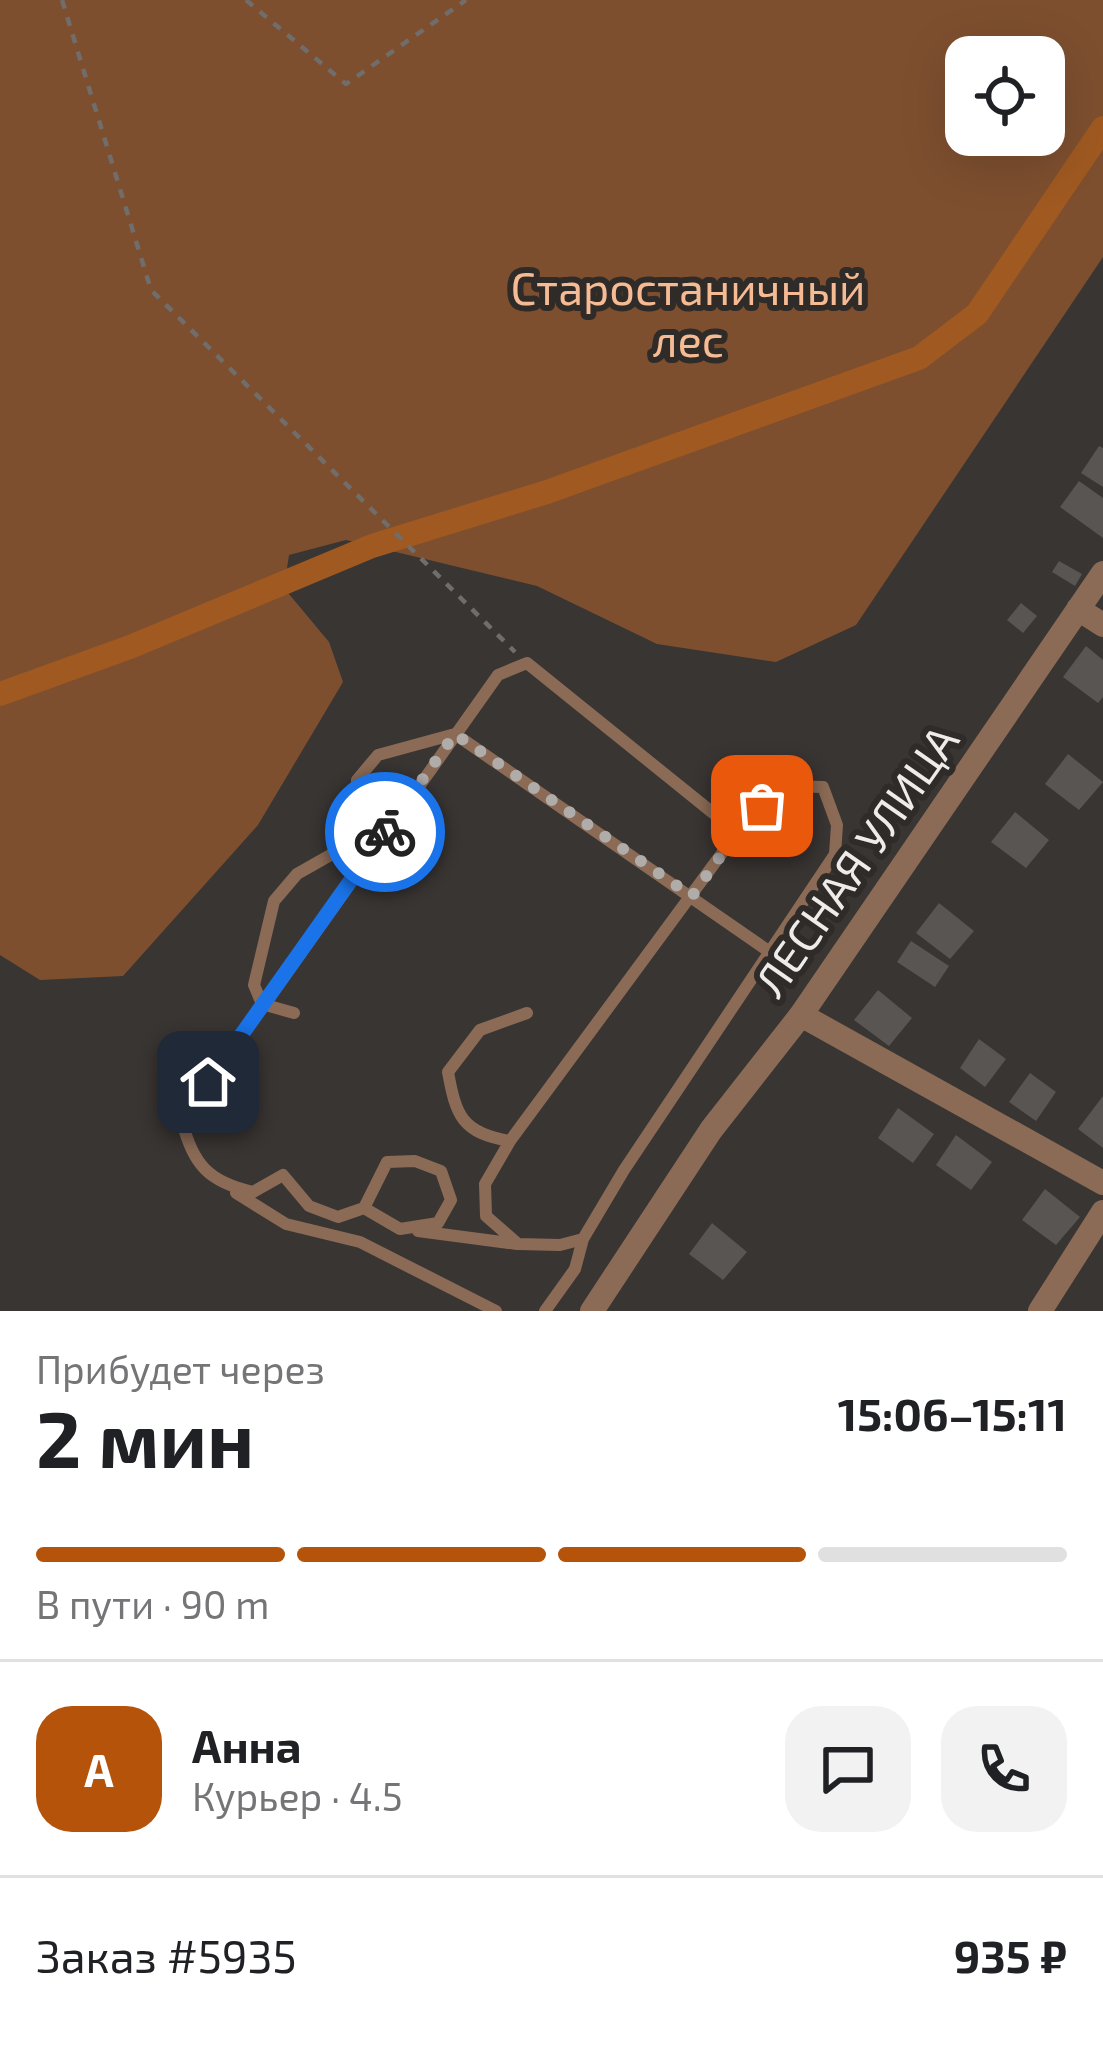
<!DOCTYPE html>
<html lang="ru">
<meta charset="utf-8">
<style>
body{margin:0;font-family:"Exo 2",sans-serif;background:#f2f2f2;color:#202124;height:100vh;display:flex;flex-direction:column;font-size:45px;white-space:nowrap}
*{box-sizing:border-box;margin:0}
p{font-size:39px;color:#757577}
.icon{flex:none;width:66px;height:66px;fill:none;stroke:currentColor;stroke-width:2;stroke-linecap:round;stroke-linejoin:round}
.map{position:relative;height:1311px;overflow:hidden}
.panel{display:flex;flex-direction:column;background:#fff;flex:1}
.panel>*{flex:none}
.controls{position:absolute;left:945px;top:36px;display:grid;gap:24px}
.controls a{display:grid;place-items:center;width:120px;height:120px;border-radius:24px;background:#fff;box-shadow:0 12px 48px #0002;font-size:60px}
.pin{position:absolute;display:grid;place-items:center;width:102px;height:102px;color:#fff;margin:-51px;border-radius:24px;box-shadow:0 6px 18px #0006}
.courier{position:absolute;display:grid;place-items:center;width:120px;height:120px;margin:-60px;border:9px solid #1a73e8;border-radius:50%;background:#fff;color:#222;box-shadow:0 3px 15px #0007}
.summary em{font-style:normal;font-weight:700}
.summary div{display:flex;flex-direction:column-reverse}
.summary{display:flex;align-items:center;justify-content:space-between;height:204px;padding:0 36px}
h1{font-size:78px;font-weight:700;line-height:90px}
.bar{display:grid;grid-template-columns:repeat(4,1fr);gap:18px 12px;align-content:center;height:144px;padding:0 36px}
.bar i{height:15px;border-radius:9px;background:#e0e0e0}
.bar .on{background:#b45309}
.bar p{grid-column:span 4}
.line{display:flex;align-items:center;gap:30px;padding:0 36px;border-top:3px solid #e0e0e0}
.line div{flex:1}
.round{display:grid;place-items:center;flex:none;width:126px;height:126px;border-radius:36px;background:#f2f2f2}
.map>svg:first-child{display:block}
.green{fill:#7d4f2f;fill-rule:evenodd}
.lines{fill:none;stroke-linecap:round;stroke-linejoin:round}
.canal{stroke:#9f5921;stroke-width:24}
.building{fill:#595553}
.path{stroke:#706d6b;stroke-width:4.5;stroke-dasharray:9 9;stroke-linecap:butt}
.service{stroke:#8b6b56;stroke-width:12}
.minor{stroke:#8b6b56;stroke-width:24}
.done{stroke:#afacaa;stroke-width:12;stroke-dasharray:0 21.6}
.route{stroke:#1a73e8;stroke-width:15}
.labels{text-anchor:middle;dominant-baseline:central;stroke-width:12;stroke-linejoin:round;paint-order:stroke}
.park-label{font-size:45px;fill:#f6bb93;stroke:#2f2b29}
.street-label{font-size:45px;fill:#eeecea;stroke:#2f2b29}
</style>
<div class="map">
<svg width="1103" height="1311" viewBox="0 0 1103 1311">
<rect width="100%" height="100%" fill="#393533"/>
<path class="green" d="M0,0H1103V257L856,625L776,662L657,644L537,586L346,540L289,555L284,588L329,642L343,682L258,825L123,976L40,980L0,955ZM966,57H1044V135H966Z"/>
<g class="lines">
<path class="canal" d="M0,694L130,647L372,546L547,492L919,358L977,314L1103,128"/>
</g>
<path class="building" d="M1099,446L1103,448V487L1081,473Z
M1079,481L1103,498V538L1060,507Z
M1059,561L1082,574L1075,586L1052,572Z
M1021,603L1037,616L1023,633L1007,620Z
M1086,646L1103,660V697L1098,703L1063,677Z
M1068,754L1103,782L1079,810L1045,784Z
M1015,812L1049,840L1026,868L991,842Z
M939,903L974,931L950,959L916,933Z
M911,941L949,966L935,987L897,962Z
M878,990L912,1018L889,1046L854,1020Z
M979,1039L1006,1059L985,1087L960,1068Z
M1030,1073L1056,1092L1036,1121L1009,1102Z
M1103,1096V1148L1078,1129Z
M898,1108L934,1134L913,1163L878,1138Z
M956,1135L992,1162L971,1190L936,1165Z
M1045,1189L1080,1217L1056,1245L1022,1220Z
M712,1223L747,1252L723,1280L689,1254Z"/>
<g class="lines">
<path class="path" d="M62,0L151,290L515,652
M246,0L346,84L466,0"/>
<path class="service" d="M782,786L823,787L837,825L835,854L624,1170L583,1239L560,1245L518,1244L486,1216L485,1184L510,1141L742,826Z
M294,1013L262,1004L254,985L274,901L297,874L341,849L354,827L357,780L378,755L455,734L770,952
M510,1141C462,1133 456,1116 448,1072L480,1030L527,1013
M236,1193L286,1224L360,1242L496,1311
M364,1208L400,1229L438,1223L451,1200L441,1171L415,1161L387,1162L364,1208L338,1217L309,1206L283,1175L253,1192C209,1182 193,1165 182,1121L498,675L527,663L713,813L742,826
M418,1231L517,1244
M545,1311L575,1269L583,1239"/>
<path class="minor" d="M1078,609L1103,625
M801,1015L1103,1183
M592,1311L711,1130L801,1015L1103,573
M1040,1311L1103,1212"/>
</g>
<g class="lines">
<path class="done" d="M385,832L455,734L692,896L742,826L762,806"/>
<path class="route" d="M208,1082L385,832"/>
</g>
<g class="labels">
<g class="park-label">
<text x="688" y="287">Старостаничный<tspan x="688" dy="52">лес</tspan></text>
</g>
<g class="street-label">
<text transform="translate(855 860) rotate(-55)">ЛЕСНАЯ УЛИЦА</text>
</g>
</g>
</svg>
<div class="controls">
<a><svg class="icon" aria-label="locate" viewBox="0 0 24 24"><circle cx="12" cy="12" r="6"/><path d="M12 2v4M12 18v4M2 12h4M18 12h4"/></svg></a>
</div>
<div class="pin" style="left:762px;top:806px;background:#ea580c"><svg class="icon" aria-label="bag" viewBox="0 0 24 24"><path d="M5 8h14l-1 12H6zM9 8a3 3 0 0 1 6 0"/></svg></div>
<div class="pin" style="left:208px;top:1082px;background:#1f2937"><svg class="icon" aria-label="home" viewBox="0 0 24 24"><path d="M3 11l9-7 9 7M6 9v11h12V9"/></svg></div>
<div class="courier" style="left:385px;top:832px"><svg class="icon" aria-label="bike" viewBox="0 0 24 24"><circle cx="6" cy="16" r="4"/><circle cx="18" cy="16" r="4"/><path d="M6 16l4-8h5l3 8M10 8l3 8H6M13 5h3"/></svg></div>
</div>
<section class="panel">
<div class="summary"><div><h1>2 мин</h1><p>Прибудет через</p></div><em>15:06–15:11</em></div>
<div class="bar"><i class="on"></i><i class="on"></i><i class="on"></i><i></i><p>В пути · 90 m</p></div>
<div class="line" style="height:216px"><b class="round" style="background:#b45309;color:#fff">А</b><div><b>Анна</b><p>Курьер · 4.5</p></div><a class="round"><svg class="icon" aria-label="chat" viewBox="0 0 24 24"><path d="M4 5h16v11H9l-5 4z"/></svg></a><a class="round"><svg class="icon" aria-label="phone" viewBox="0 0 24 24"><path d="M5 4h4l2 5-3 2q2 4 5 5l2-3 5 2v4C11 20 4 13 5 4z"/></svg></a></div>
<div class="line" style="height:156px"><div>Заказ #5935</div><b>935 ₽</b></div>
</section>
